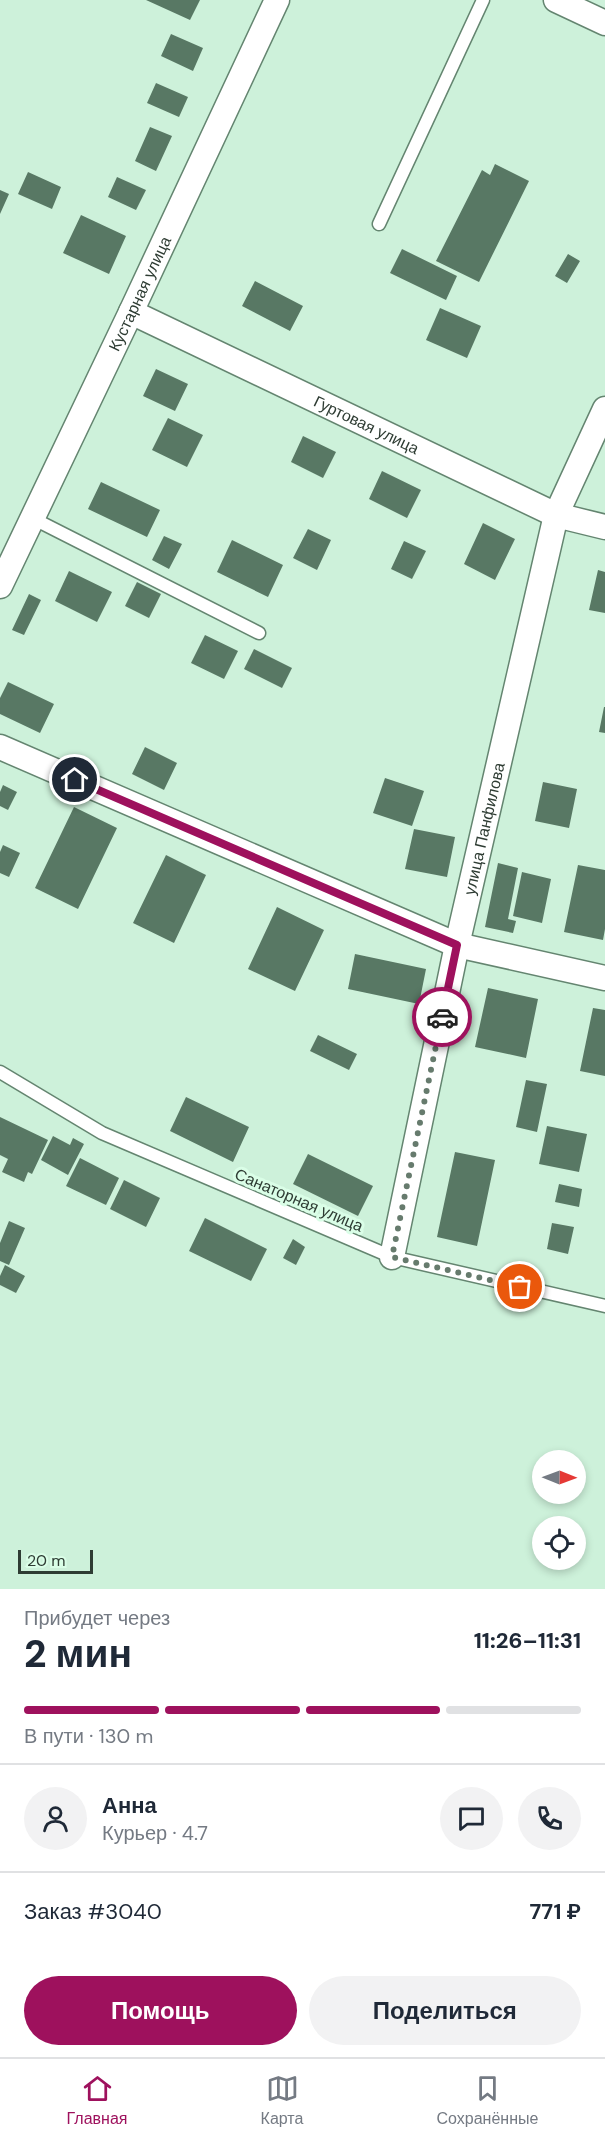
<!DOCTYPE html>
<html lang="ru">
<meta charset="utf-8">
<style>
body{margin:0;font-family:"DM Sans",sans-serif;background:#f2f2f3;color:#1f2937;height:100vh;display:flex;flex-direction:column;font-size:22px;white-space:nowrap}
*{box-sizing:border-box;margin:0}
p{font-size:20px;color:#747a83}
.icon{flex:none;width:33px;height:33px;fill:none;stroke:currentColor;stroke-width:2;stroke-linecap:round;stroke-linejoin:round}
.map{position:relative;height:1589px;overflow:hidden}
.panel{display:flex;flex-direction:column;background:#fff;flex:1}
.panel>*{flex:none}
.needle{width:39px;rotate:91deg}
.tools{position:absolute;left:532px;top:1450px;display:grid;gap:12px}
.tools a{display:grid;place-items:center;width:54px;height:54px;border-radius:50%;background:#fff;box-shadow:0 3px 9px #0003;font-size:30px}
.scale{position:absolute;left:18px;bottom:15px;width:75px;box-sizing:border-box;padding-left:6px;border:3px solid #2e3c33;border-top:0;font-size:16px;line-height:21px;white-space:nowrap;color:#2e3c33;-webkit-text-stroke:4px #dafee7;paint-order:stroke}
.pin{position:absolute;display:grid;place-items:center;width:51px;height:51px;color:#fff;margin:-26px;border:3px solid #fff;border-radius:50%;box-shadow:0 2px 6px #0007}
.courier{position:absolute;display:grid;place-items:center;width:60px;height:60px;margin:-30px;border:4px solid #9e115d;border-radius:50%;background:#fff;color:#222;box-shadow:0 2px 8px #0007}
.summary em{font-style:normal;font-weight:800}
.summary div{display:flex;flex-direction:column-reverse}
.summary{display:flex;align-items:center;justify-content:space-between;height:102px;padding:0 24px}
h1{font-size:39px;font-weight:800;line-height:45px}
.bar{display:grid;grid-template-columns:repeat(4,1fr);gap:9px 6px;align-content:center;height:72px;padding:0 24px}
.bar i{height:8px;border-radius:4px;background:#e0e1e3}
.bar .selected{background:#9e115d}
.bar p{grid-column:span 4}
.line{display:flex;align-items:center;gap:15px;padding:0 24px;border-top:2px solid #e0e1e3}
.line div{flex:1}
.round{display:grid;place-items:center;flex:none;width:63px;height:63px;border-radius:32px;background:#f2f2f3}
.primary-button{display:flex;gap:12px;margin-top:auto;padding:12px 24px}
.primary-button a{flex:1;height:69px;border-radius:36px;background:#9e115d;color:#fff;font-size:24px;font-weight:800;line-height:69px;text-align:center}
.primary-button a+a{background:#f2f2f3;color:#1f2937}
.tab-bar{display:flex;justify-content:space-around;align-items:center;height:84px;border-top:2px solid #e0e1e3;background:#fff;font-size:16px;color:#747a83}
.tab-bar a{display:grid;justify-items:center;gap:3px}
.tab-bar .selected{color:#9e115d}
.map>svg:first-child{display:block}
.building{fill:#587864}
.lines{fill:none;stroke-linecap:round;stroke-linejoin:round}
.service-casing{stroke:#648570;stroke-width:15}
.minor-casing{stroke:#648570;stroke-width:27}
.service{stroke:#fff;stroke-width:12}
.minor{stroke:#fff;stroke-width:24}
.done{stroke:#667b6d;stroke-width:6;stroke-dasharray:0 10.8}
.route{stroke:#9e115d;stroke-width:8}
.labels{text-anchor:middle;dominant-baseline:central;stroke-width:6;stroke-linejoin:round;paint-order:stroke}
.street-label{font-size:16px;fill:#2e3c33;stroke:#dafee7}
</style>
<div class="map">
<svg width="605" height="1589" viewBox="0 0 605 1589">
<rect width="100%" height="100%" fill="#cdf1da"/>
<path class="building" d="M146,0H200L190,20Z
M171,34L203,48L193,71L161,56Z
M156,83L188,97L179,117L147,103Z
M150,127L172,136L156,171L135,161Z
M495,164L529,181L479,282L436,261L482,170L490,175Z
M28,172L61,187L52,209L18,194Z
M117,177L146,190L136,210L108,197Z
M0,190L9,194L0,214Z
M81,215L126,236L109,274L63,253Z
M402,249L457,276L446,300L390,273Z
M568,254L580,261L567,283L555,276Z
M255,281L303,306L290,331L242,306Z
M440,308L481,326L467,358L426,340Z
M156,369L188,384L175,411L143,396Z
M168,418L203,435L187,467L152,450Z
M303,436L336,452L323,478L291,462Z
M382,471L421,490L407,518L369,499Z
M101,482L160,510L147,537L88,509Z
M483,523L515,539L495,580L464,564Z
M308,529L331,540L317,570L293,558Z
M164,536L182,544L169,569L152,560Z
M232,540L283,565L268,597L217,572Z
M404,541L426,551L412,579L391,569Z
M598,570L605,572V613L589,610Z
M69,571L112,592L97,622L55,601Z
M137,582L161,594L149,618L125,606Z
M29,594L41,600L24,635L12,630Z
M205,635L238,651L224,679L191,663Z
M254,649L292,668L282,688L244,669Z
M8,682L54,704L40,733L0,714V698Z
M604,707H605V733L599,732Z
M145,747L177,763L164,790L132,774Z
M385,778L424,791L412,826L373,813Z
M543,782L577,789L569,828L535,821Z
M3,785L17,792L8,810L0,806V792Z
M74,807L117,828L78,909L35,888Z
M414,829L455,837L447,877L405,869Z
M3,845L20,853L9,877L0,873V852Z
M166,855L206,875L174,943L133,923Z
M498,863L518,868L508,919L516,921L513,933L485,927Z
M578,865L605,870V929L603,940L564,932Z
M522,872L551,879L542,923L513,916Z
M277,907L324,930L295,991L248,969Z
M355,954L426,969L419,1004L348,989Z
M488,988L538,999L526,1058L475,1047Z
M593,1008L605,1010V1076L580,1071Z
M318,1035L357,1054L349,1070L310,1051Z
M526,1080L547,1084L537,1132L516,1127Z
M186,1097L249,1127L233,1162L170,1131Z
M0,1117L48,1140L32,1174L28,1172L24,1182L2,1172L8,1159L0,1155Z
M547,1126L587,1134L579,1172L539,1164Z
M53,1136L70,1145L73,1138L84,1144L68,1175L41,1160Z
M455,1152L495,1160L477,1246L437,1237Z
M308,1154L373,1186L358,1216L293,1184Z
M80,1158L119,1178L106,1205L66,1186Z
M124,1180L160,1198L146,1227L110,1209Z
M559,1184L582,1189L579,1207L555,1202Z
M205,1218L267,1249L251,1281L189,1251Z
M9,1221L25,1228L9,1265L0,1261V1243Z
M552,1223L574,1227L568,1254L547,1249Z
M293,1239L305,1247L296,1265L283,1258Z
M5,1265L25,1276L16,1293L0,1285V1276Z"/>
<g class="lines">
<defs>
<path id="service" d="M379,224L483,0
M32,518L259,633
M0,1072L102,1133L392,1257L605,1306"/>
<g id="minor">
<path d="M556,0L605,23"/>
<path id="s1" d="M131,312L556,515L605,527"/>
<path id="s2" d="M0,586L131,312L277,0"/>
<path d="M0,747L457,945L605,978"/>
<path id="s3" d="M392,1257L457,945L556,515L605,409"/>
</g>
</defs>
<use href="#service" class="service-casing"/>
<use href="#minor" class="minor-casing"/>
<use href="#service" class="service"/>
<use href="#minor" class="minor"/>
</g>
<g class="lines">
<path class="done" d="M442,1017L392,1257L520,1287"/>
<path class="route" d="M75,780L457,945L442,1017"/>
</g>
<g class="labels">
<g class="street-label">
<text stroke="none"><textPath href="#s2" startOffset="324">Кустарная улица</textPath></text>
<text stroke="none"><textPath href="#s1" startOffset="261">Гуртовая улица</textPath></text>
<text stroke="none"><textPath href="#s3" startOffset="438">улица Панфилова</textPath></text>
<text transform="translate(299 1200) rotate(23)">Санаторная улица</text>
</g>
</g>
</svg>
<div class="tools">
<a><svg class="needle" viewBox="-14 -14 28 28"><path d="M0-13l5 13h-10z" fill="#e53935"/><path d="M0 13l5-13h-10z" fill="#747a83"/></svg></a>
<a><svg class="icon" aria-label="locate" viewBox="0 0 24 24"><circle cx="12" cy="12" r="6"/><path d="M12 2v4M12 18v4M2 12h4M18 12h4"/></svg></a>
</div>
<div class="scale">20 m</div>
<div class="pin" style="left:520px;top:1287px;background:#ea580c"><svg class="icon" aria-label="bag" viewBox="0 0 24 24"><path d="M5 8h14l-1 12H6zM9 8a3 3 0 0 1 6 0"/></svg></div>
<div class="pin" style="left:75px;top:780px;background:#1f2937"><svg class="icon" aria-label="home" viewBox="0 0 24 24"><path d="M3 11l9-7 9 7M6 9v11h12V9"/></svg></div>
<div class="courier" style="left:442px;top:1017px"><svg class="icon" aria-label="car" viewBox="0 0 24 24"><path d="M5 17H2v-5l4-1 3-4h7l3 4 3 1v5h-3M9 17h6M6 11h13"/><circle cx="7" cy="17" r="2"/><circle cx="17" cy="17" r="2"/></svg></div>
</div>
<section class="panel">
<div class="summary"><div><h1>2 мин</h1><p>Прибудет через</p></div><em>11:26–11:31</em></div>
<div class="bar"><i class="selected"></i><i class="selected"></i><i class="selected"></i><i></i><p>В пути · 130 m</p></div>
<div class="line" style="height:108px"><a class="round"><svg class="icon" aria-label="person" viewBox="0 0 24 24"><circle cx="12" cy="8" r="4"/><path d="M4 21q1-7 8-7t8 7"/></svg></a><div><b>Анна</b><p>Курьер · 4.7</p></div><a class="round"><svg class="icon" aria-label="chat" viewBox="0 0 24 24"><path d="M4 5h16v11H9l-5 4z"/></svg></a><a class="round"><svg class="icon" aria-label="phone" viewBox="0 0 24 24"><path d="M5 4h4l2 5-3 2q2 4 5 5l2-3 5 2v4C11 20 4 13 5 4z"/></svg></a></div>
<div class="line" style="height:78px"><div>Заказ #3040</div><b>771 ₽</b></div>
<div class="primary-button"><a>Помощь</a><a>Поделиться</a></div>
</section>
<nav class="tab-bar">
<a class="selected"><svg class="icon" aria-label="home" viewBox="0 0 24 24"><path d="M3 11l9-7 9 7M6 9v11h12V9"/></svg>Главная</a>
<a><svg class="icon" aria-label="map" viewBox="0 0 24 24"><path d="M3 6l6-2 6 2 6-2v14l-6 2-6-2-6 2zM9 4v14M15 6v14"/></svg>Карта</a>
<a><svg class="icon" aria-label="saved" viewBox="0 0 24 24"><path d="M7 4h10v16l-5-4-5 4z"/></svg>Сохранённые</a>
</nav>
